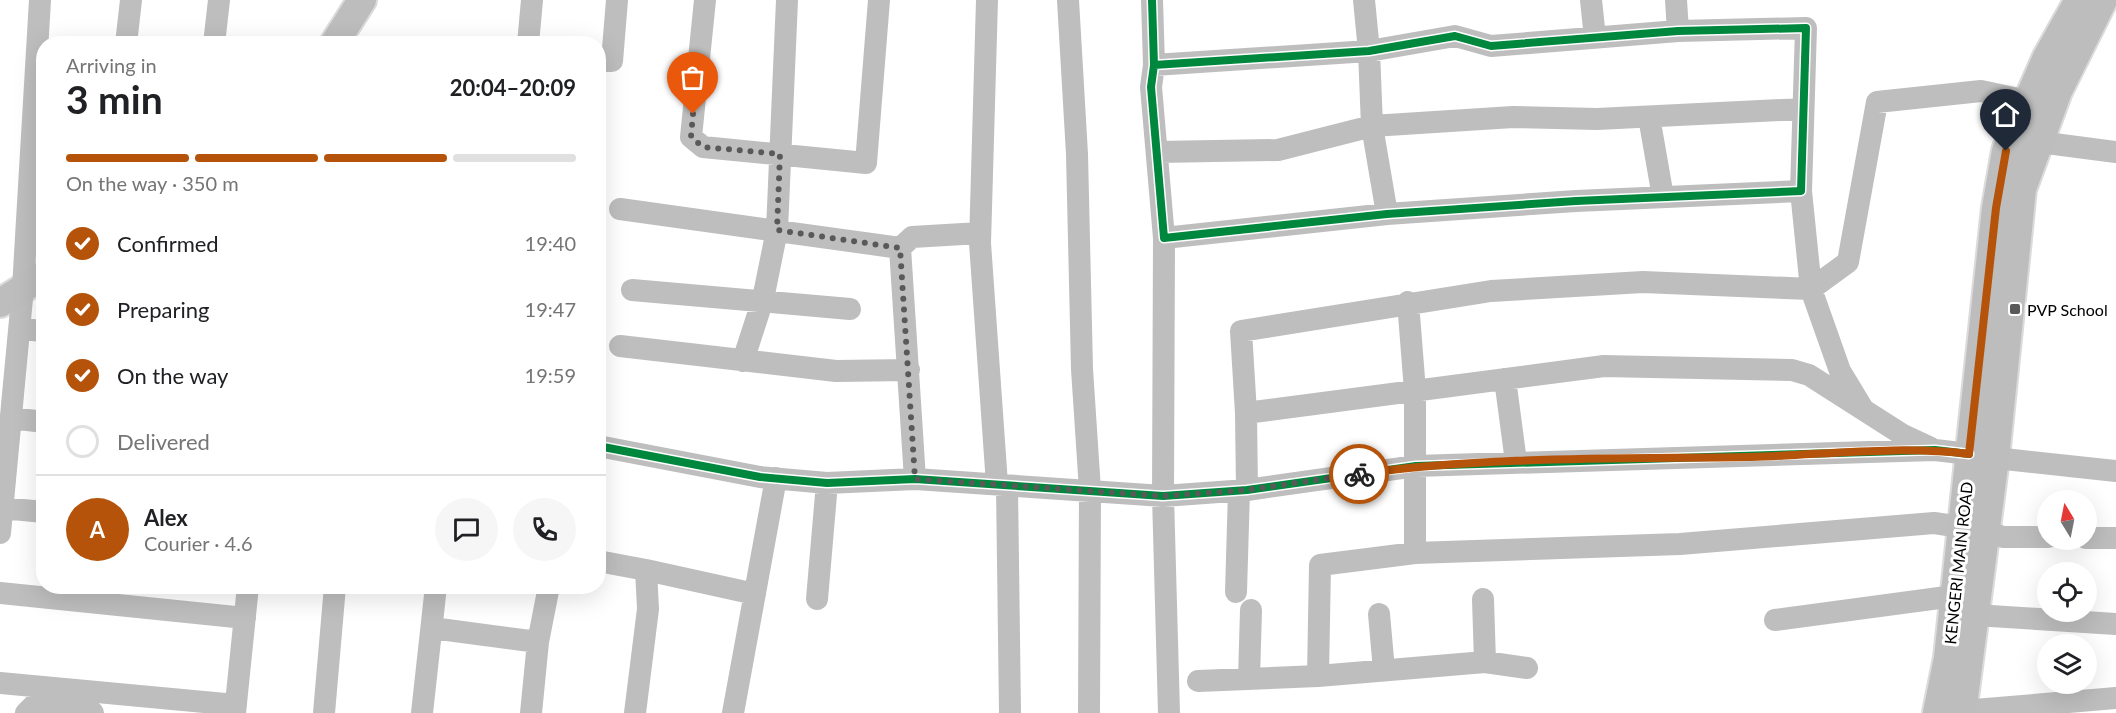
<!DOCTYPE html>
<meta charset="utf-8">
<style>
body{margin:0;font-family:Lato,sans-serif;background:#f6f6f6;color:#202124;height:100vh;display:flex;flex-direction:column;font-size:22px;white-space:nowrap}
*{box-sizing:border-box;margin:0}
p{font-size:20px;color:#757577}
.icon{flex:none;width:33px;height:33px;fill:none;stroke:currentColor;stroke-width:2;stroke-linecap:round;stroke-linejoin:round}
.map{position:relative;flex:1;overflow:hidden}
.drawer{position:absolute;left:36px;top:36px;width:570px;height:558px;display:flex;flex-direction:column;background:#fff;border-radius:24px;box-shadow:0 6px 24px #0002}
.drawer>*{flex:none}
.needle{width:39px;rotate:350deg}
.tools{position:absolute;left:2037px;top:490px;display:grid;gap:12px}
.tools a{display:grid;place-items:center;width:60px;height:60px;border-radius:50%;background:#fff;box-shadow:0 6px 24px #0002;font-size:30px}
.pin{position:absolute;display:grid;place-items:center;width:51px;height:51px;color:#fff;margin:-62px -26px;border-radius:50% 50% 50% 0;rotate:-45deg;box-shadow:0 0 6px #0007}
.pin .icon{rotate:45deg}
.courier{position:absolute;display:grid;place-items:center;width:60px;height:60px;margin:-30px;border:4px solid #b45309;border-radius:50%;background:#fff;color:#222;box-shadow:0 2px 8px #0007}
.headline em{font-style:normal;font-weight:700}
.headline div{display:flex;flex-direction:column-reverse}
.headline{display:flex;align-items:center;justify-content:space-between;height:102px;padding:0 30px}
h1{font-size:39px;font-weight:700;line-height:45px}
.bar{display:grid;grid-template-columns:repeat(4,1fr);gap:9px 6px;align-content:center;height:72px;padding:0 30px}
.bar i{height:8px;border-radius:4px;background:#e0e0e0}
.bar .current{background:#b45309}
.bar p{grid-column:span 4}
.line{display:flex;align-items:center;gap:15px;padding:0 30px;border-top:2px solid #e0e0e0}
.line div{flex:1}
.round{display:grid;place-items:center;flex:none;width:63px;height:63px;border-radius:32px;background:#f6f6f6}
ol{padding:0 30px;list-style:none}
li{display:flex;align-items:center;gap:18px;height:66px}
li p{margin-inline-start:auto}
li .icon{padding:6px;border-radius:50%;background:#b45309;color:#fff;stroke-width:4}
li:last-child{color:#757577}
li i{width:33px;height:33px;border:3px solid #e0e0e0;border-radius:50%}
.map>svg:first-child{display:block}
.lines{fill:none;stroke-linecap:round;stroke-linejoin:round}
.major-casing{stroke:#dbdbdb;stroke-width:32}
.minor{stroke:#bebebe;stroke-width:22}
.major{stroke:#bdbdbd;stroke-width:28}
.cycleway-casing{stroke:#fff;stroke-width:11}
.cycleway{stroke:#00873e;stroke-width:8}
.done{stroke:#595959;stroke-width:6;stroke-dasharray:0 10.8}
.route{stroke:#b45309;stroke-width:8}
.poi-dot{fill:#595959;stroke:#fff;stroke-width:2}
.labels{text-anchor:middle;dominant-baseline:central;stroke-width:6;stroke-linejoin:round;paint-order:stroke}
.poi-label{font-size:16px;fill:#000;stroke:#fff;text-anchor:start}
.street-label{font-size:16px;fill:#000;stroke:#fff}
</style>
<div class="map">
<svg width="2116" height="713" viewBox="0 0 2116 713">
<rect width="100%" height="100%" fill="#fff"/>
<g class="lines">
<defs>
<path id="major" d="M334,44L362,0
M0,303L44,275
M1937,713L1948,658L1996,208L2006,151L2047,57L2079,0
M1962,713L1995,458L2022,189L2058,91L2103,0"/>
</defs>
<use href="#major" class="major-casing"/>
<path class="minor" d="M705,0L691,137L703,147L866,163L879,0
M987,0L980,243L997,484L1007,487L1010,713
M1068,0L1077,154L1082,369L1090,490L1089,713
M1152,0L1154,65L1151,87L1164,238L1387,214L1576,201L1801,191L1806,28L1678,31L1491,46L1455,36L1369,51L1154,65
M1364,0L1369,51L1372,126L1387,214
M1591,0L1595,38
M1676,0L1678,31
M126,44L131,0
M214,44L219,0
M528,44L532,0
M598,61H612L617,0
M1649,117L1663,197
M2039,142L2116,152
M1157,152L1278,150L1372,126L1513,117L1597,119L1802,109
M1801,191L1811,289
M620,209L900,248L915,479
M1164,238L1163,496L1169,713
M900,248L912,237L980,233
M1811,289L1848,262L1877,102L1981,91L2028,101
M632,290L850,309
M1408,302L1415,391V553
M20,329L44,331
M620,346L836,371L909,370
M743,361L763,299L777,230L787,0
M1505,379L1516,462
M1246,413L1604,366L1792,370L1809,375L1903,435L1931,448
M11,418L44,422
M598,446L760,477L827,483L915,479L1163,496L1247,490L1416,466L1935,450L1969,454
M1995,458L2116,471
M1247,490L1246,413L1241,331L1491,291L1643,282L1811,289L1840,371L1863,409
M2,508L44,512
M1984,530L2003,537H2048
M0,533L23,288L40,0
M2086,538H2116
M598,561L646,570L648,609L635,713
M646,570L755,594
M1236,592L1239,491
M0,593L245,618
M817,599L827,483
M1483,599L1485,662
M1379,614L1384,670
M1975,615L2116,624
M1775,620L1954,596
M432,628L538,642
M1318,676L1320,565L1415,553L1680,544L1934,523L1961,527
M1249,679L1251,610
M1198,681L1318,676L1485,662L1527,668
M0,683L236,705
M1962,711L2116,698
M26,713L34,705L93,713
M235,713L248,586
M324,713L335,586
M422,713L436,586
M531,713L538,642L549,586
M733,713L776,478"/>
<use href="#major" class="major"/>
<defs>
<path id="cycleway" d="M1152,0L1154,65L1151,87L1164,238L1387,214L1576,201L1801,191L1806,28L1678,31L1491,46L1455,36L1369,51L1154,65
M598,446L760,477L827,483L915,479L1163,496L1247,490L1416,466L1935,450L1969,454"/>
</defs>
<use href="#cycleway" class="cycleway-casing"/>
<use href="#cycleway" class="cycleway"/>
</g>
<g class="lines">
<path class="done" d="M693,114L691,137L703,147L780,154L777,230L900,248L915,479L1163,496L1246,490L1359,474"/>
<path class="route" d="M1359,474C1488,456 1620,459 1751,457C1823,455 1898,445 1969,454L1996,208L2006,151"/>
</g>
<rect class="poi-dot" x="2009" y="303" width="12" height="12" rx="3"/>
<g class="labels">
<g class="poi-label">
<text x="2027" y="309">PVP School</text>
</g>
<g class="street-label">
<text transform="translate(1958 563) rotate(-84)">KENGERI MAIN ROAD</text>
</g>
</g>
</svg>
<div class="tools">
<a><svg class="needle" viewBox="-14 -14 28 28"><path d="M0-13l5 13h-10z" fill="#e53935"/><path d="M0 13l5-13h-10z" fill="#757577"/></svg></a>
<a><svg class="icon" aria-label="locate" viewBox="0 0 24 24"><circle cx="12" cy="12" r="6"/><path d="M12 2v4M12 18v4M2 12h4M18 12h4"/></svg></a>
<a><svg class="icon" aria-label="layers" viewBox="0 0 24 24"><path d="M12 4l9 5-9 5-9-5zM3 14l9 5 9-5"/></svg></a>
</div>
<div class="pin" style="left:693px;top:114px;background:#ea580c"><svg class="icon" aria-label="bag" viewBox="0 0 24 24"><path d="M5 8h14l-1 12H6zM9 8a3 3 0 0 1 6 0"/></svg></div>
<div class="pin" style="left:2006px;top:151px;background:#1f2937"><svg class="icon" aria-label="home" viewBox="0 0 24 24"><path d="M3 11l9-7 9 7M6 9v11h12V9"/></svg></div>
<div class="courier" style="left:1359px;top:474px"><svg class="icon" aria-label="bike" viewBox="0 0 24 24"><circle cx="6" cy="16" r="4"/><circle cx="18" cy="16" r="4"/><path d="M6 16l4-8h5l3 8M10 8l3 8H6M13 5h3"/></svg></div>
<section class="drawer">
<div class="headline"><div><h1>3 min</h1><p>Arriving in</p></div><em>20:04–20:09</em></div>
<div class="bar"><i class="current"></i><i class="current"></i><i class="current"></i><i></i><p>On the way · 350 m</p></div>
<ol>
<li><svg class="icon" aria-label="check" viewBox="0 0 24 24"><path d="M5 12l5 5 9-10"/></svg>Confirmed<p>19:40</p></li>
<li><svg class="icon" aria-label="check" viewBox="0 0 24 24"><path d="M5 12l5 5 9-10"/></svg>Preparing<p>19:47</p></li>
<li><svg class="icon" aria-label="check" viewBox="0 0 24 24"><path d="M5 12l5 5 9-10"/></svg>On the way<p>19:59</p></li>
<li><i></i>Delivered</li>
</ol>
<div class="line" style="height:108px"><b class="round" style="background:#b45309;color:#fff">A</b><div><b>Alex</b><p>Courier · 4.6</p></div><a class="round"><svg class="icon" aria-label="chat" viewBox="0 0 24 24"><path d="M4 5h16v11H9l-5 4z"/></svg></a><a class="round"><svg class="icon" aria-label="phone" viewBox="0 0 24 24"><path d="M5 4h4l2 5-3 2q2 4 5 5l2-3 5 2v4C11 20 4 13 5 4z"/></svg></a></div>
</section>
</div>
